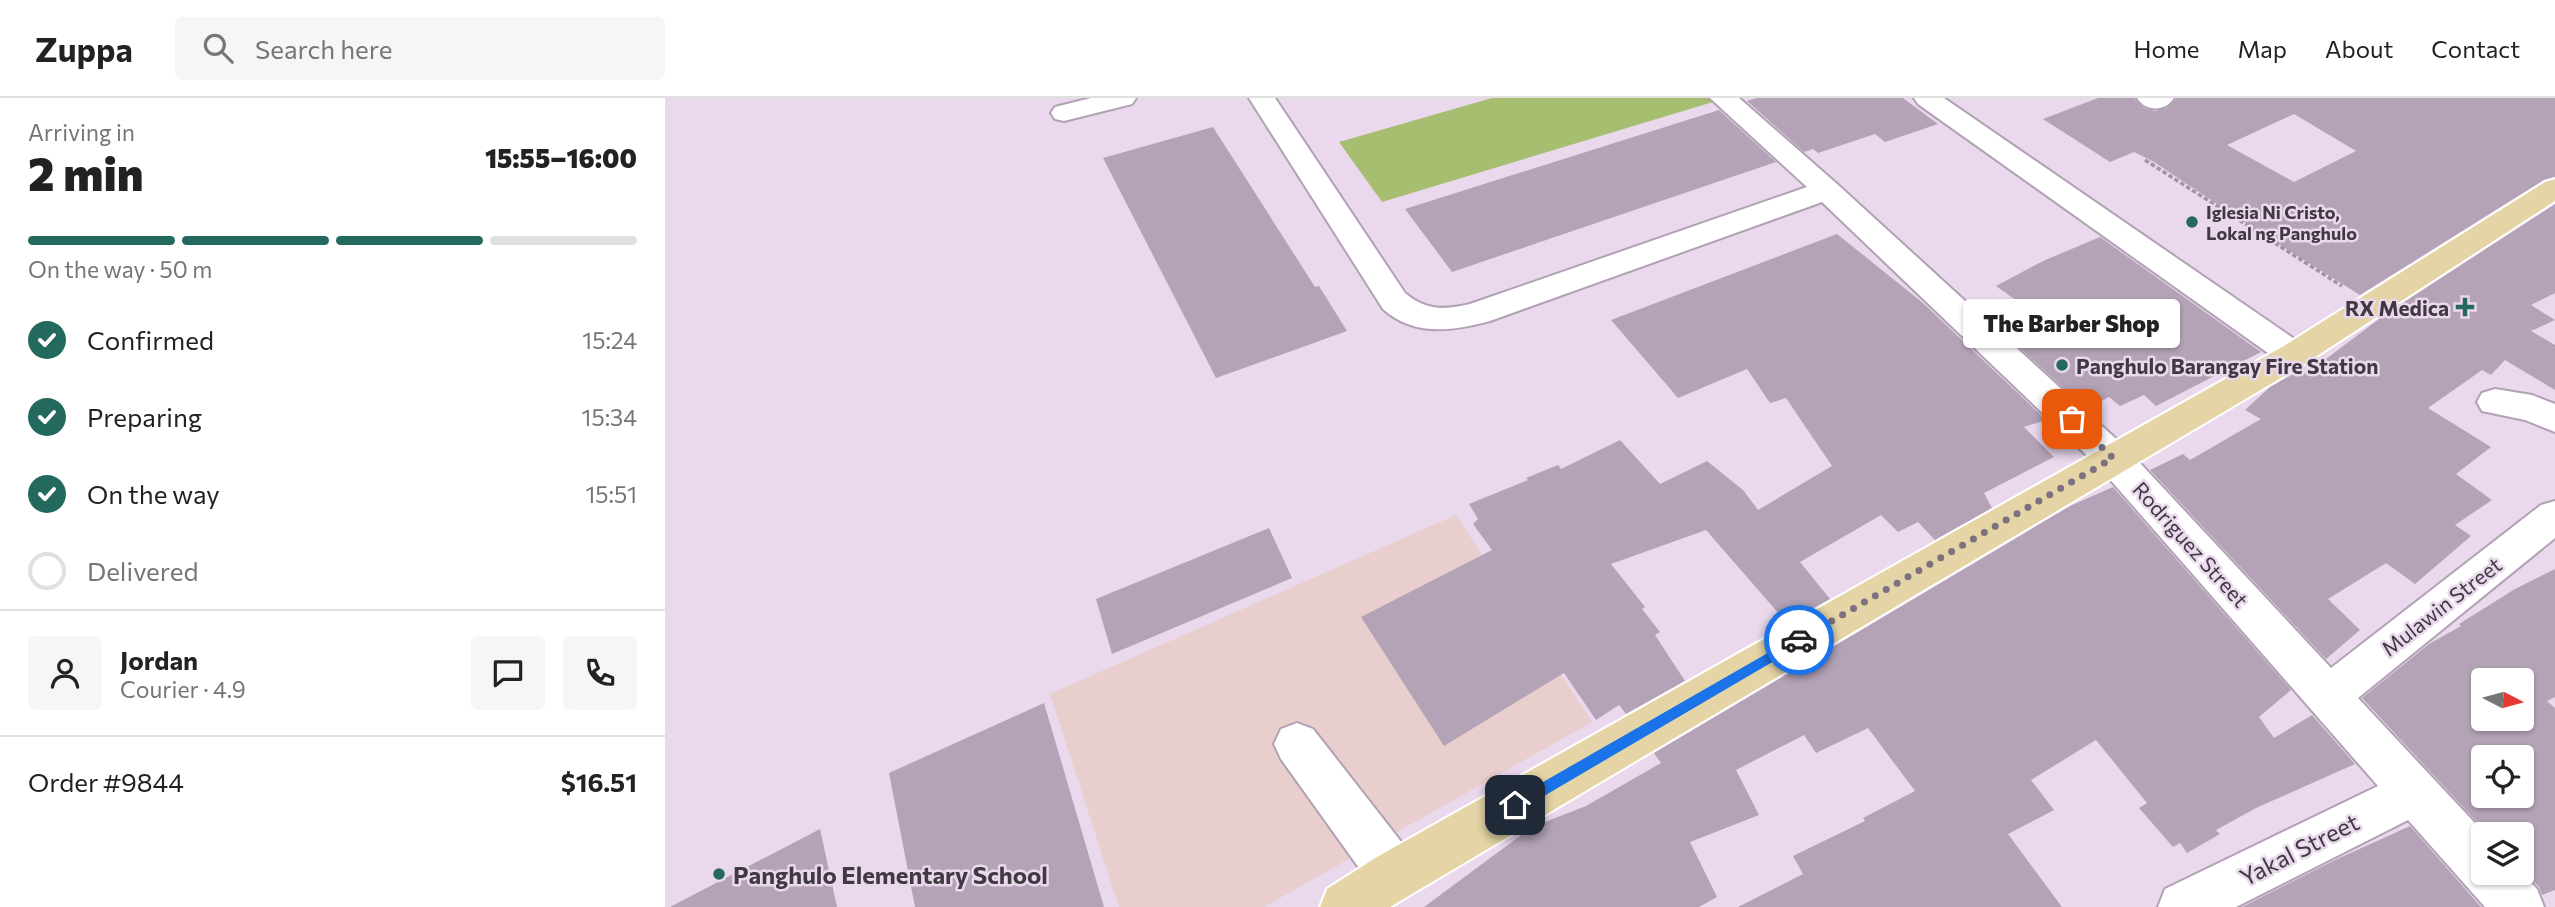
<!DOCTYPE html>
<meta charset="utf-8">
<style>
body{margin:0;font-family:Commissioner,sans-serif;background:#f6f6f6;color:#222;height:100vh;display:flex;flex-direction:column;font-size:26px;white-space:nowrap}
*{box-sizing:border-box;margin:0}
p{font-size:23px;color:#767676}
.icon{flex:none;width:38px;height:38px;fill:none;stroke:currentColor;stroke-width:2;stroke-linecap:round;stroke-linejoin:round}
.map{position:relative;flex:1;overflow:hidden}
.sheet{display:flex;flex-direction:column;background:#fff;width:665px}
.sheet>*{flex:none}
.needle{width:46px;rotate:96deg}
.tools{position:absolute;left:1806px;top:570px;display:grid;gap:14px}
.tools a{display:grid;place-items:center;width:63px;height:63px;border-radius:7px;background:#fff;box-shadow:0 2px 5px #0004;font-size:35px}
.pin{position:absolute;display:grid;place-items:center;width:60px;height:60px;color:#fff;margin:-30px;border-radius:14px;box-shadow:0 4px 10px #0006}
.courier{position:absolute;display:grid;place-items:center;width:70px;height:70px;margin:-35px;border:5px solid #1a73e8;border-radius:50%;background:#fff;color:#222;box-shadow:0 2px 9px #0007}
.bubble{position:absolute;height:49px;border-radius:7px;background:#fff;box-shadow:0 2px 5px #0004;font-size:23px;font-weight:800;line-height:49px;text-align:center}
.summary em{font-style:normal;font-weight:800}
.summary div{display:flex;flex-direction:column-reverse}
.summary{display:flex;align-items:center;justify-content:space-between;height:119px;padding:0 28px}
h1{font-size:46px;font-weight:800;line-height:52px}
.bar{display:grid;grid-template-columns:repeat(4,1fr);gap:10px 7px;align-content:center;height:84px;padding:0 28px}
.bar i{height:9px;border-radius:5px;background:#e0e0e0}
.bar .current{background:#23695e}
.bar p{grid-column:span 4}
.line{display:flex;align-items:center;gap:18px;padding:0 28px;border-top:2px solid #e0e0e0}
.line div{flex:1}
.round{display:grid;place-items:center;flex:none;width:74px;height:74px;border-radius:7px;background:#f6f6f6}
ol{padding:0 28px;list-style:none}
li{display:flex;align-items:center;gap:21px;height:77px}
li p{margin-inline-start:auto}
li .icon{padding:7px;border-radius:50%;background:#23695e;color:#fff;stroke-width:4}
li:last-child{color:#767676}
li i{width:38px;height:38px;border:4px solid #e0e0e0;border-radius:50%}
header{display:flex;align-items:center;gap:42px;box-sizing:border-box;height:98px;padding:0 35px;background:#fff;border-bottom:2px solid #e0e0e0}
header strong{font-size:33px}
nav{display:flex;gap:38px;margin-inline-start:auto;font-size:24px}
.search{width:490px;height:63px;background:#f6f6f6;display:flex;align-items:center;gap:18px;box-sizing:border-box;padding:0 24px;border-radius:7px;color:#767676;font-size:26px}
main{display:flex;flex:1;min-height:0}
.map>svg:first-child{display:block}
.industrial{fill:#e8cecd}
.green{fill:#a7be71}
.building{fill:#b4a3b7;fill-rule:evenodd}
.lines{fill:none;stroke-linecap:round;stroke-linejoin:round}
.minor-casing{stroke:#b2a1b5;stroke-width:4}
.major-casing{stroke:#fff;stroke-width:4}
.path{stroke:#a194a4;stroke-width:3.5;stroke-dasharray:4.5 2.5;stroke-linecap:butt}
.minor{fill:#fff;fill-rule:evenodd}
.major{fill:#e4d4a6;fill-rule:evenodd}
.route{fill:#1a73e8}
.done{stroke:#7c717e;stroke-width:7;stroke-dasharray:0 12.6}
.poi-dot{fill:#23695e;stroke:#ead8ed;stroke-width:2.5}
.labels{text-anchor:middle;dominant-baseline:central;stroke-width:5;stroke-linejoin:round;paint-order:stroke}
.far-poi-label{font-size:18px;font-weight:bold;fill:#403942;stroke:#ead8ed;text-anchor:start}
.poi-label{font-size:21px;font-weight:bold;fill:#403942;stroke:#ead8ed;text-anchor:end}
.street-label{font-size:21px;fill:#403942;stroke:#ead8ed}
.near-street-label{font-size:24px;fill:#403942;stroke:#ead8ed}
.near-poi-label{font-size:24px;font-weight:bold;fill:#403942;stroke:#ead8ed;text-anchor:start}
</style>
<header>
<strong>Zuppa</strong>
<div class="search"><svg class="icon" aria-label="search" viewBox="0 0 24 24"><circle cx="10" cy="10" r="6"/><path d="M15 15l6 6"/></svg>Search here</div>
<nav><a>Home</a><a>Map</a><a>About</a><a>Contact</a></nav>
</header>
<main>
<section class="sheet">
<div class="summary"><div><h1>2 min</h1><p>Arriving in</p></div><em>15:55–16:00</em></div>
<div class="bar"><i class="current"></i><i class="current"></i><i class="current"></i><i></i><p>On the way · 50 m</p></div>
<ol>
<li><svg class="icon" aria-label="check" viewBox="0 0 24 24"><path d="M5 12l5 5 9-10"/></svg>Confirmed<p>15:24</p></li>
<li><svg class="icon" aria-label="check" viewBox="0 0 24 24"><path d="M5 12l5 5 9-10"/></svg>Preparing<p>15:34</p></li>
<li><svg class="icon" aria-label="check" viewBox="0 0 24 24"><path d="M5 12l5 5 9-10"/></svg>On the way<p>15:51</p></li>
<li><i></i>Delivered</li>
</ol>
<div class="line" style="height:126px"><a class="round"><svg class="icon" aria-label="person" viewBox="0 0 24 24"><circle cx="12" cy="8" r="4"/><path d="M4 21q1-7 8-7t8 7"/></svg></a><div><b>Jordan</b><p>Courier · 4.9</p></div><a class="round"><svg class="icon" aria-label="chat" viewBox="0 0 24 24"><path d="M4 5h16v11H9l-5 4z"/></svg></a><a class="round"><svg class="icon" aria-label="phone" viewBox="0 0 24 24"><path d="M5 4h4l2 5-3 2q2 4 5 5l2-3 5 2v4C11 20 4 13 5 4z"/></svg></a></div>
<div class="line" style="height:91px"><div>Order #9844</div><b>$16.51</b></div>
</section>
<div class="map">
<svg width="1890" height="809" viewBox="0 0 1890 809">
<rect width="100%" height="100%" fill="#ead8ed"/>
<path class="industrial" d="M791,417L927,624L599,809H454L385,596Z"/>
<path class="green" d="M827,0H1043L1048,4L717,104L674,44Z"/>
<path class="building" d="M1092,0H1238L1273,26L1220,44L1210,36L1153,55L1148,51L1139,54L1082,3Z
M1433,0H1469L1479,10L1490,13L1502,10L1512,0H1890V79L1879,82L1695,197L1588,130L1489,64L1469,54L1445,64L1378,21ZM1629,16L1691,53L1629,84L1562,47Z
M1054,12L1111,64L787,174L740,111Z
M548,29L650,189L654,188L682,233L551,280L438,60Z
M1890,106V195L1866,207L1890,222L1866,233L1890,247V292L1840,262L1826,277L1817,272L1763,310L1826,349L1791,376L1827,402L1790,427L1806,438L1750,486L1721,465L1663,501L1695,532L1661,561L1485,372L1518,356L1525,362L1596,321L1580,312L1605,289L1635,272L1641,276L1722,215Z
M1172,136L1258,205L1381,322L1359,329L1389,359L1319,395L1327,410L1270,442L1253,424L1233,434L1216,417L1135,464L1165,501L1122,525L1041,432L946,466L980,509L977,511L995,534L990,537L1020,583L961,616L954,607L931,622L899,575L779,648L696,519L827,452L808,426L813,421L804,406L863,382L861,380L893,367L896,371L955,342L995,386L1042,363L1078,392L1093,412L1167,368L1121,300L1105,305L1082,271L1013,300L946,222Z
M1435,139L1596,254L1491,308L1479,297L1455,308L1444,299L1424,310L1419,309L1329,226L1362,210L1331,188L1378,163Z
M1448,389L1626,592L1594,619L1609,640L1647,617L1690,666L1591,710L1551,732L1555,736L1522,755L1515,745L1508,749L1474,710L1482,705L1431,642L1366,682L1389,712L1343,736L1397,809H1073L1138,776L1128,758L1200,723L1198,720L1250,693L1203,630L1151,655L1139,637L1071,672L1094,717L1025,744L1052,799L1034,809H759L867,729L921,708L996,665L989,655L1405,408Z
M604,430L627,480L447,556L431,501Z
M1890,471V599L1882,603L1890,610V792L1877,797L1874,789L1857,772V737H1824L1697,600L1764,546L1796,528L1794,526L1850,491ZM1818,583H1857V621H1818ZM1818,660H1857V698H1818Z
M379,605L439,809H250L224,675Z
M1745,728L1816,809H1577L1668,763Z
M155,731L172,809H5Z"/>
<g class="lines">
<defs>
<path id="minor" d="M426,0H471L467,6L399,23L390,21L386,15L390,9Z
M584,0H610L740,195C761,213 780,212 805,206L1142,89L1045,0H1074L1172,86L1461,350L1666,570L1876,407L1890,403V440L1693,600L1821,737H1818V775H1857L1872,791L1879,809H1820L1743,722L1571,809H1493L1500,791L1713,688L1435,370L1157,104L825,223C787,233 749,239 718,211Z
M1249,0H1279L1641,249L1646,257L1641,265L1629,269L1617,265L1253,6Z
M1472,0H1509C1500,14 1481,14 1472,0Z
M1830,291L1867,297L1890,306V334L1860,322L1817,313L1812,304L1817,295Z
M632,625L648,631L748,759L755,777L748,795L730,802L712,795L616,661L609,646L616,631Z"/>
<path id="major" d="M1890,81V103L1641,265L725,809H655L662,791L712,759L1617,249L1880,84Z"/>
</defs>
<use href="#minor" class="minor-casing"/>
<use href="#major" class="major-casing"/>
<path class="path" d="M1480,62L1677,188"/>
<use href="#minor" class="minor"/>
<use href="#major" class="major"/>
</g>
<path class="route" d="M1134,537L1140,542L1138,546L855,712H845V703Z"/>
<g class="lines">
<path class="done" d="M1134,542L1448,360L1407,321"/>
</g>
<g class="poi-dot">
<circle cx="1527" cy="124" r="7"/>
<path d="M1796.5 198.5h7v7h7v7h-7v7h-7v-7h-7v-7h7z"/>
<circle cx="1397" cy="267" r="7"/>
<circle cx="54" cy="776" r="7"/>
</g>
<g class="labels">
<g class="far-poi-label">
<text x="1541" y="114">Iglesia Ni Cristo,<tspan x="1541" dy="21">Lokal ng Panghulo</tspan></text>
</g>
<g class="poi-label">
<text x="1784" y="209">RX Medica</text>
<text x="1411" y="267" text-anchor="start">Panghulo Barangay Fire Station</text>
</g>
<g class="street-label">
<text transform="translate(1526 446) rotate(48)">Rodriguez Street</text>
<text transform="translate(1776 508) rotate(-38)">Mulawin Street</text>
</g>
<g class="near-street-label">
<text transform="translate(1634 751) rotate(-27)">Yakal Street</text>
</g>
<g class="near-poi-label">
<text x="68" y="776">Panghulo Elementary School</text>
</g>
</g>
</svg>
<div class="tools">
<a><svg class="needle" viewBox="-14 -14 28 28"><path d="M0-13l5 13h-10z" fill="#e53935"/><path d="M0 13l5-13h-10z" fill="#767676"/></svg></a>
<a><svg class="icon" aria-label="locate" viewBox="0 0 24 24"><circle cx="12" cy="12" r="6"/><path d="M12 2v4M12 18v4M2 12h4M18 12h4"/></svg></a>
<a><svg class="icon" aria-label="layers" viewBox="0 0 24 24"><path d="M12 4l9 5-9 5-9-5zM3 14l9 5 9-5"/></svg></a>
</div>
<div class="pin" style="left:1407px;top:321px;background:#ea580c"><svg class="icon" aria-label="bag" viewBox="0 0 24 24"><path d="M5 8h14l-1 12H6zM9 8a3 3 0 0 1 6 0"/></svg></div>
<div class="pin" style="left:850px;top:707px;background:#1f2937"><svg class="icon" aria-label="home" viewBox="0 0 24 24"><path d="M3 11l9-7 9 7M6 9v11h12V9"/></svg></div>
<div class="courier" style="left:1134px;top:542px"><svg class="icon" aria-label="car" viewBox="0 0 24 24"><path d="M5 17H2v-5l4-1 3-4h7l3 4 3 1v5h-3M9 17h6M6 11h13"/><circle cx="7" cy="17" r="2"/><circle cx="17" cy="17" r="2"/></svg></div>
<div class="bubble" style="left:1298px;top:201px;width:217px">The Barber Shop</div>
</div>
</main>
